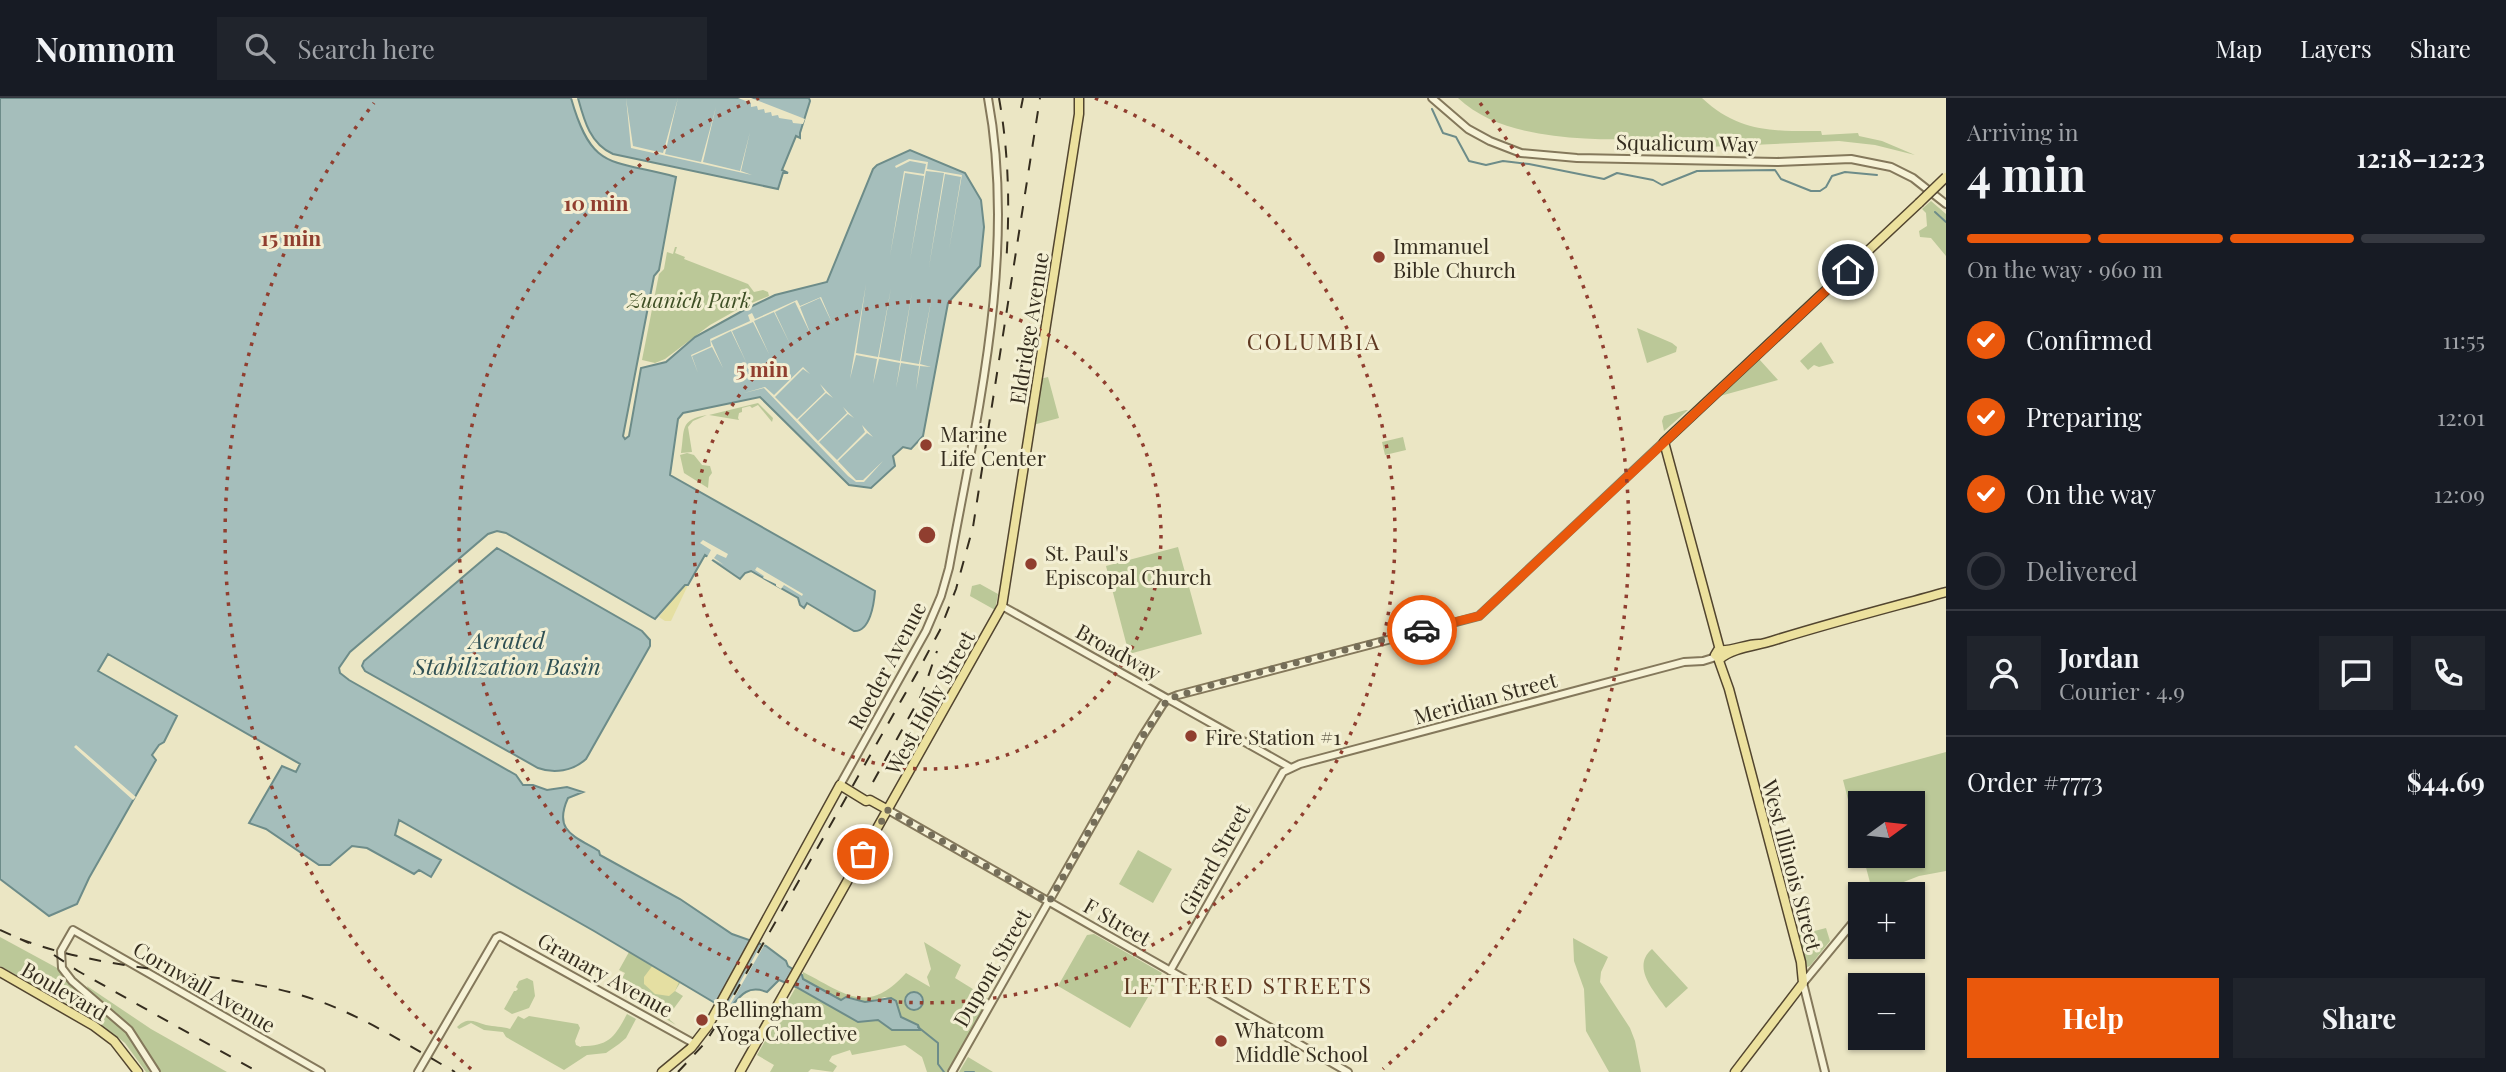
<!DOCTYPE html>
<meta charset="utf-8">
<style>
body{margin:0;font-family:"Playfair Display",serif;background:#20242c;color:#f1f3f6;height:100vh;display:flex;flex-direction:column;font-size:26px;white-space:nowrap}
*{box-sizing:border-box;margin:0}
p{font-size:23px;color:#9ea1a6}
.icon{flex:none;width:38px;height:38px;fill:none;stroke:currentColor;stroke-width:2;stroke-linecap:round;stroke-linejoin:round}
.map{position:relative;flex:1;overflow:hidden}
.side{display:flex;flex-direction:column;background:#171b24;width:560px}
.side>*{flex:none}
.needle{width:46px;rotate:75deg}
.tools{position:absolute;left:1848px;top:693px;display:grid;gap:14px}
.tools a{display:grid;place-items:center;width:77px;height:77px;border-radius:0px;background:#171b24;box-shadow:0 2px 5px #0004;font-size:35px}
.pin{position:absolute;display:grid;place-items:center;width:60px;height:60px;color:#fff;margin:-30px;border:4px solid #fff;border-radius:50%;box-shadow:0 2px 7px #0007}
.courier{position:absolute;display:grid;place-items:center;width:70px;height:70px;margin:-35px;border:5px solid #ea580c;border-radius:50%;background:#fff;color:#222;box-shadow:0 2px 9px #0007}
.overview em{font-style:normal;font-weight:700}
.overview div{display:flex;flex-direction:column-reverse}
.overview{display:flex;align-items:center;justify-content:space-between;height:119px;padding:0 21px}
h1{font-size:46px;font-weight:700;line-height:52px}
.bar{display:grid;grid-template-columns:repeat(4,1fr);gap:10px 7px;align-content:center;height:84px;padding:0 21px}
.bar i{height:9px;border-radius:5px;background:#363941}
.bar .on{background:#ea580c}
.bar p{grid-column:span 4}
.line{display:flex;align-items:center;gap:18px;padding:0 21px;border-top:2px solid #363941}
.line div{flex:1}
.round{display:grid;place-items:center;flex:none;width:74px;height:74px;border-radius:0px;background:#20242c}
ol{padding:0 21px;list-style:none}
li{display:flex;align-items:center;gap:21px;height:77px}
li p{margin-inline-start:auto}
li .icon{padding:7px;border-radius:50%;background:#ea580c;color:#fff;stroke-width:4}
li:last-child{color:#9ea1a6}
li i{width:38px;height:38px;border:4px solid #363941;border-radius:50%}
.primary-button{display:flex;gap:14px;margin-top:auto;padding:14px 21px}
.primary-button a{flex:1;height:80px;border-radius:0px;background:#ea580c;color:#fff;font-size:28px;font-weight:700;line-height:80px;text-align:center}
.primary-button a+a{background:#20242c;color:#f1f3f6}
header{display:flex;align-items:center;gap:42px;box-sizing:border-box;height:98px;padding:0 35px;background:#171b24;border-bottom:2px solid #363941}
header strong{font-size:33px}
nav{display:flex;gap:38px;margin-inline-start:auto;font-size:24px}
.search{width:490px;height:63px;background:#20242c;display:flex;align-items:center;gap:18px;box-sizing:border-box;padding:0 24px;border-radius:0px;color:#9ea1a6;font-size:26px}
main{display:flex;flex:1;min-height:0}
.map>svg:first-child{display:block}
.green{fill:#bbc898}
.sand{fill:#e5dfa2}
.water{fill:#a5bebb;stroke:#6d8c89;stroke-width:2}
.pier{fill:#ebe6c4}
.lines{fill:none;stroke-linecap:round;stroke-linejoin:round}
.stream{stroke:#6d8c89;stroke-width:2}
.minor-casing{stroke:#84785b;stroke-width:10}
.major-casing{stroke:#52452f;stroke-width:11}
.minor{stroke:#f6f2d6;stroke-width:6}
.major{stroke:#ece19e;stroke-width:8}
.rail{stroke:#352d1f;stroke-width:2;stroke-dasharray:12 12;stroke-linecap:butt}
.major-bridge-casing{stroke:#52452f;stroke-width:11;stroke-linecap:butt}
.major-bridge{stroke:#ece19e;stroke-width:8}
.done{stroke:#756e59;stroke-width:7;stroke-dasharray:0 12.6}
.route{stroke:#ea580c;stroke-width:9}
.ring{fill:none;stroke:#903e2f;stroke-width:3.5;stroke-dasharray:3.5 7}
.poi-dot{fill:#903e2f;stroke:#f3efd3;stroke-width:2.5}
.labels{text-anchor:middle;dominant-baseline:central;stroke-width:6;stroke-linejoin:round;paint-order:stroke}
.street-label{font-size:21px;fill:#352d1f;stroke:#f3efd3}
.poi-label{font-size:21px;fill:#352d1f;stroke:#f3efd3;text-anchor:start}
.park-label{font-size:21px;font-style:italic;fill:#3f5026;stroke:#f3efd3}
.neighbourhood-label{font-size:23px;letter-spacing:2px;fill:#5f3821;stroke:#f3efd3}
.water-label{font-size:23px;font-style:italic;fill:#2f5054;stroke:#f3efd3}
.centre{fill:#903e2f;stroke:#f3efd3;stroke-width:3.5}
.ring-label{font-size:21px;text-anchor:middle;font-weight:bold;fill:#903e2f;stroke:#f3efd3;stroke-width:6;stroke-linejoin:round;paint-order:stroke}
</style>
<header>
<strong>Nomnom</strong>
<div class="search"><svg class="icon" aria-label="search" viewBox="0 0 24 24"><circle cx="10" cy="10" r="6"/><path d="M15 15l6 6"/></svg>Search here</div>
<nav><a>Map</a><a>Layers</a><a>Share</a></nav>
</header>
<main>
<div class="map">
<svg width="1946" height="974" viewBox="0 0 1946 974">
<rect width="100%" height="100%" fill="#ebe6c4"/>
<path class="green" d="M1458,0H1702C1739,35 1774,33 1821,33L1822,37L1858,35L1859,38L1882,43L1915,57L1875,47L1839,43L1685,50L1683,42C1614,40 1511,50 1458,0Z
M1931,103L1946,116V158L1931,140L1920,139L1919,133L1927,128L1926,115L1922,111Z
M675,149H677L675,155L685,159L684,161L748,186L754,194L763,192L768,194L769,198L742,209L710,227L665,261L655,265L642,262L659,176L664,171L667,154L673,156Z
M1637,230L1672,245L1677,249L1676,254L1647,265Z
M1821,244L1834,265L1819,269L1814,267L1808,272L1800,263Z
M1759,261L1778,282L1720,298Z
M1048,279L1059,320L1033,327L1040,281Z
M758,305L773,320L772,324L758,307L752,310L750,308L742,310V314L739,315L738,320L739,322L709,317Z
M1686,312H1688L1664,333L1662,323L1664,318Z
M707,317L693,323L688,329L692,354L681,355C685,331 679,322 707,317Z
M1403,339L1406,352L1385,357L1382,344Z
M687,355L694,357L702,367L710,368L712,375L709,379L708,390L684,375L680,357Z
M1178,449L1202,536L1129,556L1106,468Z
M980,486L998,496L995,512L970,498L972,488Z
M1946,654V773L1919,778L1873,796L1863,758H1913V705H1860V748L1843,682Z
M1138,752L1172,771L1153,805L1119,786Z
M1826,830L1830,843L1810,868L1807,869L1799,837Z
M1094,836L1162,875L1130,930L1058,888L1087,837Z
M0,839L59,871L63,877L125,934L153,974H146L125,945L92,919L0,868Z
M1573,840L1608,859L1601,874L1600,884L1630,930L1635,943L1641,974H1609L1586,933L1584,891L1574,863Z
M924,844L961,867L955,880L989,901L947,974H927L922,959L905,947L852,957L850,952L832,958L829,963L837,968L833,974L811,971L808,974H770L774,967L757,957L796,889L858,924L878,922L892,932L920,931L918,927L901,919L896,903L885,899L865,904L846,899L841,902L803,881V874C846,896 867,918 906,875L930,889L927,879L931,871Z
M1652,851L1688,890L1666,910C1654,893 1631,869 1652,851Z
M629,854L680,885L675,893L683,898L669,917L670,922L676,927L616,891L625,875L619,872Z
M527,880L533,883L535,898L529,910L512,916L504,911L514,893H516L518,891L516,889L519,883Z
M87,888L151,931L227,974H159C146,952 134,932 115,915C107,907 90,900 87,888Z
M627,916L636,921L626,940L619,946L606,955L587,957L564,972L506,939L503,934L484,932L471,925L459,931L457,929C467,919 473,923 486,927C494,929 502,928 510,931L518,918L524,921L529,918L578,926L580,930L575,943L576,947C585,951 576,948 586,948C611,947 616,936 627,916Z
M968,959L993,974H959Z"/>
<path class="sand" d="M685,486L688,487L671,523H665L659,519Z
M653,867L680,882L675,893L669,898L655,896L644,886V879Z"/>
<path class="water" d="M0,0H571C592,74 611,61 676,79L659,172L654,178L623,338L625,341L629,338L641,270L666,264L695,239L744,212L775,197L827,184L873,71L877,67L910,52L965,75L981,102L984,129L980,168L948,205L923,338L911,351L903,349L893,358L895,368L871,390L849,387L760,299L683,315L678,321L670,377L875,493C874,506 870,534 854,533L807,505L804,510L800,507L798,500L751,473L745,475L740,481L705,457L688,487H685L655,521L506,435L497,433L488,436L350,554L339,570L340,575L349,582L516,677L523,687H533L547,692L567,689L583,694L568,700C553,733 574,738 599,753L600,757L680,801L732,836L766,848L786,863L788,868L802,877L803,881L841,902L846,899L865,904L891,900L896,903L901,919L918,927L920,932H892L878,922L858,924L796,889L779,882L767,894C749,887 741,896 731,909L718,901L715,905L594,833L399,722L395,737L441,762L431,779L419,772L414,776L367,750L352,748L330,767H319L266,731L249,725L282,668L296,674L300,666L108,556L98,573L177,618L164,644L159,647L152,657L156,662L89,780L77,806L49,818L0,781Z
M578,0H809L810,3L800,35V40L796,38L782,72L788,75H783L778,91L613,56C590,46 584,22 578,0Z
M497,450L642,533L650,542V548L586,661C573,673 554,676 538,670L365,573L362,568L364,563Z
M905 903a9 9 0 1 1 18 0a9 9 0 1 1-18 0Z"/>
<path class="pier" d="M626,0L633,48L663,55L678,0L665,56L701,64L716,9L703,64L740,73L750,34L741,73L752,77L631,50Z
M738,0H751L805,21L803,26L793,25L792,22L779,20L778,17L772,18L771,14L765,15L764,11L758,12L757,8L751,9V5Z
M909,61L928,64L927,71L962,77L949,152L961,79L945,76L929,169L944,75L926,73L910,162L924,78L905,75L890,158L904,73L924,76L926,66L910,63L896,70L895,68Z
M866,186L856,255L878,259L891,190L879,259L900,263L912,194L901,263L919,266L932,198L920,266L931,269L920,268L916,293L919,268L901,265L896,290L900,265L879,261L873,286L877,261L856,257L850,281Z
M821,199L833,227L820,200L800,209L811,237L795,204L775,214L790,246L774,214L754,223L769,256L753,224L732,233L747,266L731,233L711,243L723,270L712,249L692,258L698,275L691,257L711,248L710,241L750,223L748,217L752,215L755,221L797,202L800,208Z
M803,269L810,276L803,271L775,299L797,321L825,294L820,286L833,300L826,295L798,322L818,343L847,315L843,309L854,320L848,316L819,344L837,362L865,334L862,327L873,339L867,335L838,363L856,382H863L883,363L864,384H856L848,378L764,290L744,295L765,289L774,297Z
M703,442L728,456L726,460L717,456L714,460L724,467L713,461L710,464L706,461L711,452L700,445Z
M757,469L803,496L802,498L784,487L781,491L776,488V486L763,480L764,478L755,472Z
M76,647L136,699L133,702L74,649Z
M763,843L766,844L730,907L728,906Z"/>
<g class="lines">
<path class="stream" d="M1432,11L1443,35L1456,39L1469,63L1486,67L1503,63L1529,66L1604,81L1617,75L1653,82L1662,87L1697,73L1775,72L1781,81L1811,93H1820L1826,89L1832,78L1845,74L1877,77
M1935,114L1946,124
M918,929L938,945V966L944,974
M965,974H974"/>
<defs>
<path id="minor" d="M1432,0L1468,31L1490,43L1521,55L1577,60L1777,64L1851,61L1891,69L1913,80L1946,106
M1002,508L1291,670
M840,687L926,533L941,498L949,470C977,317 1017,156 988,0
M888,712L1348,974
M1170,873L1283,674L1300,666L1684,564L1703,563L1716,559
M156,974L129,932L72,883L62,870L61,853L73,832L321,974
M418,974L496,840L500,838L695,946
M952,974L1142,639L1163,606L1168,601L1178,597L1479,518L1664,344
M1825,974L1803,885L1860,816"/>
<path id="major" d="M1759,546C1745,546 1731,554 1718,552L1715,557L1720,561C1732,550 1756,548 1772,543C1829,525 1888,510 1946,494
M1720,552L1664,344L1919,105
M1718,560L1729,591L1801,864L1803,885L1735,974
M0,874L94,928L114,943L138,974
M662,974L691,950L708,928L840,687L866,703L870,702L888,712
M740,974L1002,508L1079,16V0"/>
</defs>
<use href="#minor" class="minor-casing"/>
<use href="#major" class="major-casing"/>
<use href="#minor" class="minor"/>
<use href="#major" class="major"/>
<path class="rail" d="M999,0C1009,56 1010,111 1006,167
M1021,10L1023,0
M873,684L922,596L937,553
M0,832L29,845
M20,841C110,875 206,871 297,896C354,912 404,945 455,974
M54,857L78,873L258,974
M678,974L705,945L722,918L918,573L940,532L956,491L973,429L1040,0"/>
<defs>
<path id="major-bridge" d="M1919,105L1946,79"/>
</defs>
<use href="#major-bridge" class="major-bridge-casing"/>
<use href="#major-bridge" class="major-bridge"/>
</g>
<g class="lines">
<path class="done" d="M863,756L888,712L1049,804L1142,639L1168,601L1218,585L1422,532"/>
<path class="route" d="M1422,532L1479,518L1848,172"/>
</g>
<g class="ring">
<circle cx="927" cy="437" r="234"/>
<path d="M1095 0A468 468 0 1 1 759 0"/>
<path d="M471 971A702 702 0 0 1 374 5M1480 5A702 702 0 0 1 1383 971"/>
</g>
<g class="poi-dot">
<circle cx="1379" cy="159" r="7"/>
<circle cx="926" cy="347" r="7"/>
<circle cx="1031" cy="466" r="7"/>
<circle cx="1191" cy="638" r="7"/>
<circle cx="702" cy="922" r="7"/>
<circle cx="1221" cy="943" r="7"/>
</g>
<g class="labels">
<g class="street-label">
<text transform="translate(1687 44) rotate(1)">Squalicum Way</text>
<text transform="translate(1028 230) rotate(-81)">Eldridge Avenue</text>
<text transform="translate(1119 553) rotate(29)">Broadway</text>
<text transform="translate(886 567) rotate(-62)">Roeder Avenue</text>
<text transform="translate(1485 599) rotate(-15)">Meridian Street</text>
<text transform="translate(929 604) rotate(-61)">West Holly Street</text>
<text transform="translate(1213 761) rotate(-61)">Girard Street</text>
<text transform="translate(1793 767) rotate(75)">West Illinois Street</text>
<text transform="translate(1118 823) rotate(30)">F Street</text>
<text transform="translate(991 869) rotate(-60)">Dupont Street</text>
<text transform="translate(606 876) rotate(29)">Granary Avenue</text>
<text transform="translate(205 888) rotate(30)">Cornwall Avenue</text>
<text transform="translate(65 892) rotate(30)">Boulevard</text>
</g>
<g class="poi-label">
<text x="1393" y="147">Immanuel<tspan x="1393" dy="24">Bible Church</tspan></text>
<text x="940" y="335">Marine<tspan x="940" dy="24">Life Center</tspan></text>
<text x="1045" y="454">St. Paul's<tspan x="1045" dy="24">Episcopal Church</tspan></text>
<text x="1205" y="638">Fire Station #1</text>
<text x="716" y="910">Bellingham<tspan x="716" dy="24">Yoga Collective</tspan></text>
<text x="1235" y="931">Whatcom<tspan x="1235" dy="24">Middle School</tspan></text>
</g>
<g class="park-label">
<text x="689" y="201">Zuanich Park</text>
</g>
<g class="neighbourhood-label">
<text x="1314" y="242">COLUMBIA</text>
<text x="1248" y="886">LETTERED STREETS</text>
</g>
<g class="water-label">
<text x="507" y="541">Aerated<tspan x="507" dy="26">Stabilization Basin</tspan></text>
</g>
</g>
<circle cx="927" cy="437" r="10" class="centre"/>
<g class="ring-label">
<text x="596" y="113">10 min</text>
<text x="291" y="148">15 min</text>
<text x="762" y="279">5 min</text>
</g>
</svg>
<div class="tools">
<a><svg class="needle" viewBox="-14 -14 28 28"><path d="M0-13l5 13h-10z" fill="#e53935"/><path d="M0 13l5-13h-10z" fill="#9ea1a6"/></svg></a>
<a>+</a>
<a>−</a>
</div>
<div class="pin" style="left:863px;top:756px;background:#ea580c"><svg class="icon" aria-label="bag" viewBox="0 0 24 24"><path d="M5 8h14l-1 12H6zM9 8a3 3 0 0 1 6 0"/></svg></div>
<div class="pin" style="left:1848px;top:172px;background:#1f2937"><svg class="icon" aria-label="home" viewBox="0 0 24 24"><path d="M3 11l9-7 9 7M6 9v11h12V9"/></svg></div>
<div class="courier" style="left:1422px;top:532px"><svg class="icon" aria-label="car" viewBox="0 0 24 24"><path d="M5 17H2v-5l4-1 3-4h7l3 4 3 1v5h-3M9 17h6M6 11h13"/><circle cx="7" cy="17" r="2"/><circle cx="17" cy="17" r="2"/></svg></div>
</div>
<section class="side">
<div class="overview"><div><h1>4 min</h1><p>Arriving in</p></div><em>12:18–12:23</em></div>
<div class="bar"><i class="on"></i><i class="on"></i><i class="on"></i><i></i><p>On the way · 960 m</p></div>
<ol>
<li><svg class="icon" aria-label="check" viewBox="0 0 24 24"><path d="M5 12l5 5 9-10"/></svg>Confirmed<p>11:55</p></li>
<li><svg class="icon" aria-label="check" viewBox="0 0 24 24"><path d="M5 12l5 5 9-10"/></svg>Preparing<p>12:01</p></li>
<li><svg class="icon" aria-label="check" viewBox="0 0 24 24"><path d="M5 12l5 5 9-10"/></svg>On the way<p>12:09</p></li>
<li><i></i>Delivered</li>
</ol>
<div class="line" style="height:126px"><a class="round"><svg class="icon" aria-label="person" viewBox="0 0 24 24"><circle cx="12" cy="8" r="4"/><path d="M4 21q1-7 8-7t8 7"/></svg></a><div><b>Jordan</b><p>Courier · 4.9</p></div><a class="round"><svg class="icon" aria-label="chat" viewBox="0 0 24 24"><path d="M4 5h16v11H9l-5 4z"/></svg></a><a class="round"><svg class="icon" aria-label="phone" viewBox="0 0 24 24"><path d="M5 4h4l2 5-3 2q2 4 5 5l2-3 5 2v4C11 20 4 13 5 4z"/></svg></a></div>
<div class="line" style="height:91px"><div>Order #7773</div><b>$44.69</b></div>
<div class="primary-button"><a>Help</a><a>Share</a></div>
</section>
</main>
